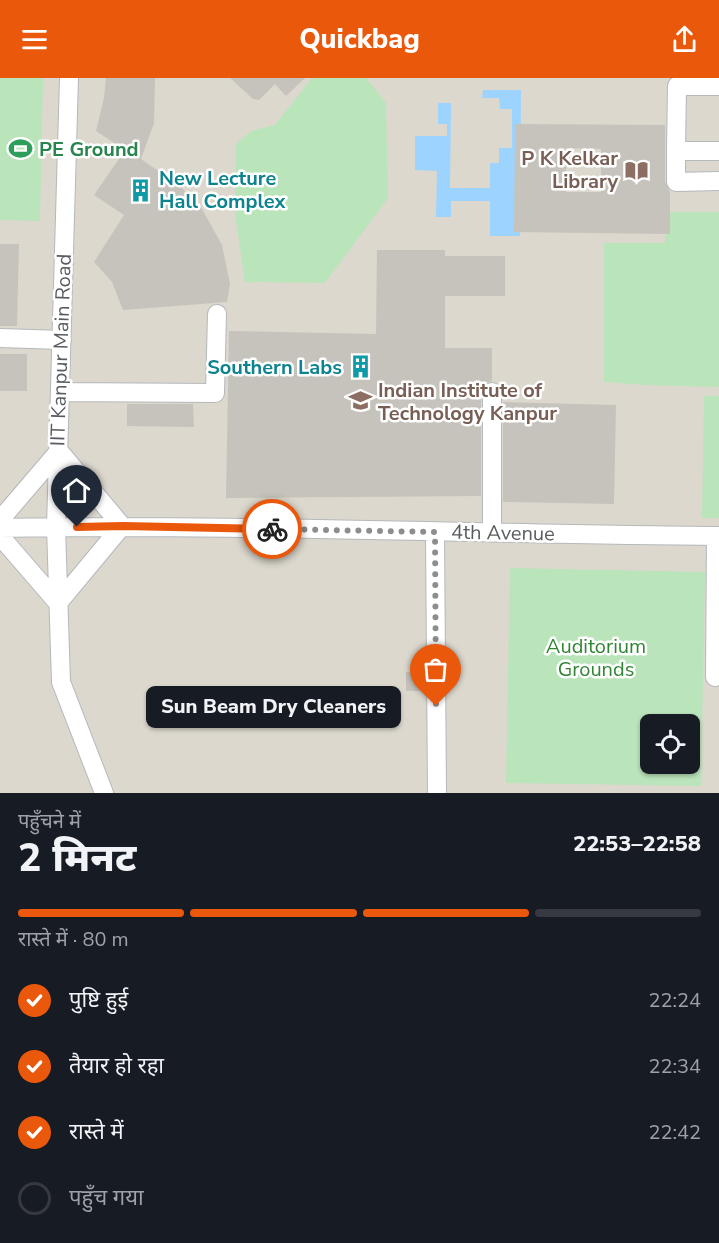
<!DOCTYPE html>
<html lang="hi">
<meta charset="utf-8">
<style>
body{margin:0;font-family:"Nunito Sans","Noto Sans Devanagari",sans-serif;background:#242831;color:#f1f3f6;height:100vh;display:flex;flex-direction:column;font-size:22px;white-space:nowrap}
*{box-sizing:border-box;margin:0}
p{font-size:20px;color:#9ea1a6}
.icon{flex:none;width:33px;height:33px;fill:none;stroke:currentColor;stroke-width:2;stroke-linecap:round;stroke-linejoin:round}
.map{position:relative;height:715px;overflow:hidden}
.drawer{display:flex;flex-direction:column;background:#171b24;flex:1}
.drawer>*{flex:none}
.tools{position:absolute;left:640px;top:636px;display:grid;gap:12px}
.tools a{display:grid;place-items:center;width:60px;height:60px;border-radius:9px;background:#171b24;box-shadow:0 2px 4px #0004;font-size:30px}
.pin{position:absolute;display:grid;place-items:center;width:51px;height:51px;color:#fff;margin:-62px -26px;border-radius:50% 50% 50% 0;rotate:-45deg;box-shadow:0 0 6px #0007}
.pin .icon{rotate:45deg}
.courier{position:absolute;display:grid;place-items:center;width:60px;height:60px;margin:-30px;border:4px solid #ea580c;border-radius:50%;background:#fff;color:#222;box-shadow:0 2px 8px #0007}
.bubble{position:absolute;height:42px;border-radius:9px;background:#171b24;box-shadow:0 2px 4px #0004;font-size:20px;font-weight:800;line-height:42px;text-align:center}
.overview em{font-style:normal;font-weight:800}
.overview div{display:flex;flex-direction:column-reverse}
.overview{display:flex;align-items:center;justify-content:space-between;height:102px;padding:0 18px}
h1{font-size:39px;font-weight:800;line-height:45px}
.bar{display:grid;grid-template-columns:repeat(4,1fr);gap:9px 6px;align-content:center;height:72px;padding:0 18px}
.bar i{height:8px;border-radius:4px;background:#363941}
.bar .current{background:#ea580c}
.bar p{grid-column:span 4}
ol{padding:0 18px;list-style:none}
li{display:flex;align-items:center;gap:18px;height:66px}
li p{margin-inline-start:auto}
li .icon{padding:6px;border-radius:50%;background:#ea580c;color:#fff;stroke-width:4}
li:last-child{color:#9ea1a6}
li i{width:33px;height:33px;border:3px solid #363941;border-radius:50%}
header{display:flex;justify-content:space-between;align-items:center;height:78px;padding:0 18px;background:#ea580c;color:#fff;font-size:27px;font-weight:800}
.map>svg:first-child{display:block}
.education{fill:#dcd8ce;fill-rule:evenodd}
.green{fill:#bae4ba;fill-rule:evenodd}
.water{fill:#9cd4ff}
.building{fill:#c6c3bc;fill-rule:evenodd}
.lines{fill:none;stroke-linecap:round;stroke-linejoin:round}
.minor-casing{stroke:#b5b8bc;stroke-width:20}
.minor{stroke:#fff;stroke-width:18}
.done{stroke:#8c8d8d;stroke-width:6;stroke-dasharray:0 10.8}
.route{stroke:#ea580c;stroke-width:8}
.labels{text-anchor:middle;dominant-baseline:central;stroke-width:5;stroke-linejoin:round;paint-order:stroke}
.leisure-label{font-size:20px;font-weight:bold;fill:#27864d;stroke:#fff;text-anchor:start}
.education-label{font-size:20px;font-weight:bold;fill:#785e54;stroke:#fff;text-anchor:end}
.culture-label{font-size:20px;font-weight:bold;fill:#0d838f;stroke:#fff;text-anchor:start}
.street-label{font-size:20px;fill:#585c61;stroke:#fff}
.park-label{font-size:20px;fill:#338536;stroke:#fff}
</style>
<header><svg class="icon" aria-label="menu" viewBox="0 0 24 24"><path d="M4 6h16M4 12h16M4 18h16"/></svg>Quickbag<svg class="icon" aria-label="share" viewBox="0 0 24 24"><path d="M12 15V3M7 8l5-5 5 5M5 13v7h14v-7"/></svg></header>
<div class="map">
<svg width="719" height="715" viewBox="0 0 719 715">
<rect width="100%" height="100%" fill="#ece9df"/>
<path class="education" d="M0,0H719V715H0ZM651,646H690V686H651Z"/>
<path class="green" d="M0,0H43L40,143L0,142Z
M312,0H366L386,25L388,120L325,205L245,204L235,137L236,66L251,53L275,47Z
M666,134H719V309L645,307L604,304V165H665Z
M704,318H719V440H702Z
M510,490L705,494L701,708L506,705ZM651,646H690V686H651Z"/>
<path class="water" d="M483,12H521L520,158H490V123H451V139H436L437,93L415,92V58H447V46H438V25H451L450,110H490V85H499V70H512V31H500L499,20H482Z"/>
<path class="building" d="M106,0H155L154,45L141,81L180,108L202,131L222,167L230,206L227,224L123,232L112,204L94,184L124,137L94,117L125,72L96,53L104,20Z
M230,0H305L286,18L275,6L259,22L253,21Z
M515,46L665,47V104L670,114V156L514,154ZM566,70L601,71V114H566Z
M0,166H19L17,248H0Z
M377,172H445V178H505V218H445V270H492V303L486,305L481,314V418L226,420L229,253L376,256Z
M0,276H27V313H0Z
M503,324L616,327L614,426L503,424Z
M127,326H193L194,349L127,348Z
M406,594L423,595L422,613H406Z"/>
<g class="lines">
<defs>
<path id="minor" d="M69,0L56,449L61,604L104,715
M676,73L677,8H719
M719,73H676V104L719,103
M0,260L62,262
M60,314L215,315L217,236
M492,314V455
M59,373L122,448
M0,442L59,373
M0,450C240,446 479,456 719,458
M435,455L437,715
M0,458L58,525
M58,525L122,448
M715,599L716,458"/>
</defs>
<use href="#minor" class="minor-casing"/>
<use href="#minor" class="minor"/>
</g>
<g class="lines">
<path class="done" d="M272,451L435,454L436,628"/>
<path class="route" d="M77,449L123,448L272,451"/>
</g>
<defs>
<symbol id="stadium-bare" viewBox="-9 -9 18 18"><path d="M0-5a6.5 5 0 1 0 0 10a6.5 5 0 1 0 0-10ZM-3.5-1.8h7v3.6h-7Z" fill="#2e9e5b" stroke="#fff" stroke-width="2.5" paint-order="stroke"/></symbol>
<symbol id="library-bare" viewBox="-9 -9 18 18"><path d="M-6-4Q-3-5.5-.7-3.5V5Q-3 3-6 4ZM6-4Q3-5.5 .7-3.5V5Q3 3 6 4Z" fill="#8d6e63" stroke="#fff" stroke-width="2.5" paint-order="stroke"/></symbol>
<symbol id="building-bare" viewBox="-9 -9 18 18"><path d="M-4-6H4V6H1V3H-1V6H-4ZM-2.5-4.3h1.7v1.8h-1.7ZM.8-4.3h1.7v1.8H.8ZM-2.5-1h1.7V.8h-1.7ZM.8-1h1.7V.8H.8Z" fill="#0f9aa8" stroke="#fff" stroke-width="2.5" paint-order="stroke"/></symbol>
<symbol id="university-bare" viewBox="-9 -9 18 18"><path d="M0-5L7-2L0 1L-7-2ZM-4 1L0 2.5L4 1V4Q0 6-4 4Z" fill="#8d6e63" stroke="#fff" stroke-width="2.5" paint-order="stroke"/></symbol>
</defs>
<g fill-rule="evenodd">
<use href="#stadium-bare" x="4" y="54" width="33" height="33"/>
<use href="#library-bare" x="620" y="76" width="33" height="33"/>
<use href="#building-bare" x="124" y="96" width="33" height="33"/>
<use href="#building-bare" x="344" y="272" width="33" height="33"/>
<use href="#university-bare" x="344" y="306" width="33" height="33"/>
</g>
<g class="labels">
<g class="leisure-label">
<text x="39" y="71">PE Ground</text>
</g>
<g class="education-label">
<text x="618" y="80">P K Kelkar<tspan x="618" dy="23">Library</tspan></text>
<text x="378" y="312" text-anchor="start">Indian Institute of<tspan x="378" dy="23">Technology Kanpur</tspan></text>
</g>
<g class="culture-label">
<text x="159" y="100">New Lecture<tspan x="159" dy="23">Hall Complex</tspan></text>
<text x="342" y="289" text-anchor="end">Southern Labs</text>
</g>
<g class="street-label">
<text transform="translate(61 272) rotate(-88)">IIT Kanpur Main Road</text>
<text transform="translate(503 455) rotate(1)">4th Avenue</text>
</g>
<g class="park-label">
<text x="596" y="568">Auditorium<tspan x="596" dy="23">Grounds</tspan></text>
</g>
</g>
</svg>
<div class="tools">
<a><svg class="icon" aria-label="locate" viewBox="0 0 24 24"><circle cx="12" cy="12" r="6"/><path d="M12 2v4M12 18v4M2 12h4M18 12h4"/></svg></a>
</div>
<div class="pin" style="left:436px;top:628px;background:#ea580c"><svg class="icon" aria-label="bag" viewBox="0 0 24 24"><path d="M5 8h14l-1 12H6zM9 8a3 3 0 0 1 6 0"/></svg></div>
<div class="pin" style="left:77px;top:449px;background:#1f2937"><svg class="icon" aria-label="home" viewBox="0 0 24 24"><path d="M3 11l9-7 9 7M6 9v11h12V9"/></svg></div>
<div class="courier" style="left:272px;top:451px"><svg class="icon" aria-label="bike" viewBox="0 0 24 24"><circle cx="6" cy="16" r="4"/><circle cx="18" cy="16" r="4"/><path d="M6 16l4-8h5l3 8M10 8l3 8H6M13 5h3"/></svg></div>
<div class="bubble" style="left:146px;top:608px;width:255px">Sun Beam Dry Cleaners</div>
</div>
<section class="drawer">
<div class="overview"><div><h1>2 मिनट</h1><p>पहुँचने में</p></div><em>22:53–22:58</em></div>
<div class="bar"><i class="current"></i><i class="current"></i><i class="current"></i><i></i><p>रास्ते में · 80 m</p></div>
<ol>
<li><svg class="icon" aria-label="check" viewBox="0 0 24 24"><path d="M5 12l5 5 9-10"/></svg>पुष्टि हुई<p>22:24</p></li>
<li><svg class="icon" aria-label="check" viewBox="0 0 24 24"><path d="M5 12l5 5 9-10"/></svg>तैयार हो रहा<p>22:34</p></li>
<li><svg class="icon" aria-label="check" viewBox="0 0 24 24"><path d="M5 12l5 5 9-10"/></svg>रास्ते में<p>22:42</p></li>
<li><i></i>पहुँच गया</li>
</ol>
</section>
